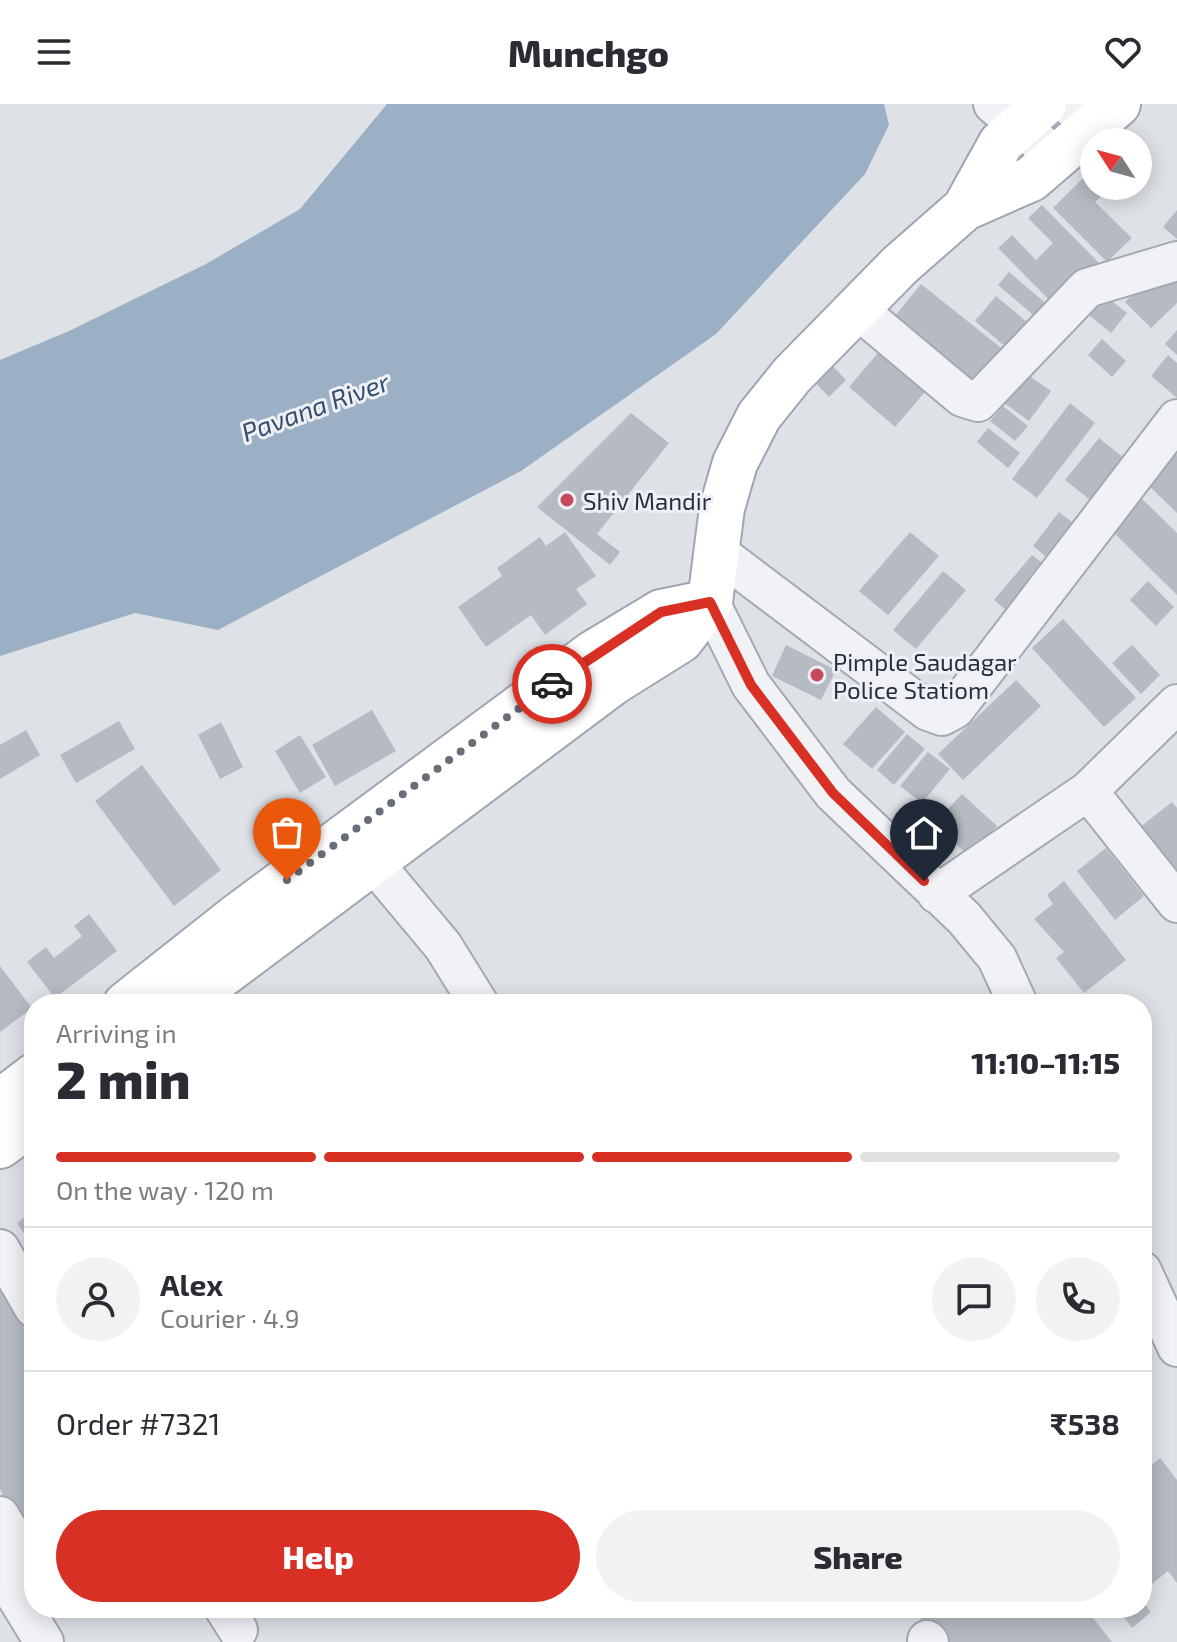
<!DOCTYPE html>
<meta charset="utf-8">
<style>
body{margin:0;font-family:"Exo 2",sans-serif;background:#f2f2f3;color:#2b2b33;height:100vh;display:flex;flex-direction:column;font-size:30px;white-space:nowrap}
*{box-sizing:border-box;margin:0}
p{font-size:26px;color:#7c7c81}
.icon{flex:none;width:44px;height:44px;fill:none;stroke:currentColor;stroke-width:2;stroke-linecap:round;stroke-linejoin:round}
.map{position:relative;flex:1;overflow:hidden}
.sheet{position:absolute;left:24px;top:890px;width:1128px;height:624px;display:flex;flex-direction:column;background:#fff;border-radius:32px;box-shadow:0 4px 20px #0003}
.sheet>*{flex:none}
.needle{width:52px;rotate:306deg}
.buttons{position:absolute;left:1080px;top:24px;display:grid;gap:16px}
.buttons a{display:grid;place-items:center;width:72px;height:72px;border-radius:50%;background:#fff;box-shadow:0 4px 20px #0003;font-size:40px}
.pin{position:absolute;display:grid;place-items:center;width:68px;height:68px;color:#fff;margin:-82px -34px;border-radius:50% 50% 50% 0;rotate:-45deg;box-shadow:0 0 8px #0007}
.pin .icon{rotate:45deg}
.courier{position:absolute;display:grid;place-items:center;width:80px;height:80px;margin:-40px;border:6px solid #d93025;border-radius:50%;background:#fff;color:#222;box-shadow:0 2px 10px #0007}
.summary em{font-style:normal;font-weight:800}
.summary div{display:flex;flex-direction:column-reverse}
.summary{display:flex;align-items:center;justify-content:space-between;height:136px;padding:0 32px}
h1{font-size:52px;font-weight:800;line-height:60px}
.bar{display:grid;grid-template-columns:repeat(4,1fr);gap:12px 8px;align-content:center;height:96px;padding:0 32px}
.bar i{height:10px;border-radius:6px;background:#e1e1e2}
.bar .active{background:#d93025}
.bar p{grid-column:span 4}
.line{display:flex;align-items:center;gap:20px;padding:0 32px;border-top:2px solid #e1e1e2}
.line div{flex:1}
.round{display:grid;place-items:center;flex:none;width:84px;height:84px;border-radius:42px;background:#f2f2f3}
.cta{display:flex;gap:16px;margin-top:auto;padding:16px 32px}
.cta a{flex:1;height:92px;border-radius:48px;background:#d93025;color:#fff;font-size:32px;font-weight:800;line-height:92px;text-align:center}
.cta a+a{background:#f2f2f3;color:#2b2b33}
header{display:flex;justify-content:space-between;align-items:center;height:104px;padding:0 32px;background:#fff;font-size:36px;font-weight:800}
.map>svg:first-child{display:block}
.water{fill:#9bafc5}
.building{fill:#b6bbc3}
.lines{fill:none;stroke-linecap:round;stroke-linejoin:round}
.minor-casing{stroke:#a4a9b1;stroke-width:42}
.major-casing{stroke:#9ea6b2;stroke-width:48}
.minor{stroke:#f1f2f6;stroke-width:38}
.major{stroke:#fff;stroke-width:44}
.done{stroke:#686e78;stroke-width:8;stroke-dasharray:0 14.4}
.route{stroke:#d93025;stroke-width:10}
.poi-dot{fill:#c64a5b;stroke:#eef0f5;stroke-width:3}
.labels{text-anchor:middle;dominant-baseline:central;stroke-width:6;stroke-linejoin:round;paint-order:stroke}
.poi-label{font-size:24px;fill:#28303d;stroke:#eef0f5;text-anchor:start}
.water-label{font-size:26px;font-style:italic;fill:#354e6e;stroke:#eef0f5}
</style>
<header><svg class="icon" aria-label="menu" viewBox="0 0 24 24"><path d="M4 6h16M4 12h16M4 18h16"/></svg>Munchgo<svg class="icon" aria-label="heart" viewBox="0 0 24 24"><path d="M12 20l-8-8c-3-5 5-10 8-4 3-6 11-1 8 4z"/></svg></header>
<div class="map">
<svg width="1177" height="1538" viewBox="0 0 1177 1538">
<rect width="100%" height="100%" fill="#dee2e7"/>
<path class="water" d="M387,0H884L889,21L865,70L716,230L521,367L218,526L135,509L0,552V256L69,227L206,160L300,105Z"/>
<path class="building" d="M1127,30L1135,38H1119Z
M1094,63V82H1111L1095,98L1132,134L1107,158L1053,104Z
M1042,101L1100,160L1057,204L998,144L1012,131L1036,156L1053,139L1028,114Z
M1177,106V135L1163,123Z
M1162,162L1177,178V199L1151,224L1125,198Z
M1009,168L1049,202L1038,215L998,181Z
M921,180L1005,247L971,291L886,223Z
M1100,188L1127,209L1111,229L1084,207Z
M996,192L1028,219L1007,244L975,217Z
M1177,226V251L1165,240Z
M1102,235L1126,257L1112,273L1088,251Z
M889,236L935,276L895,323L849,283Z
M1168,251L1177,259V294L1151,272Z
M826,255L846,276L829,293L809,272Z
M1018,264L1051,287L1029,317L997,294Z
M1070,299L1095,319L1037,394L1012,375Z
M1003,302L1028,322L1015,337L990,317Z
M631,309L669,339L597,430L620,448L610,461L537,403Z
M988,324L1020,349L1008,364L977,338Z
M1099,334L1128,357L1094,399L1065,376Z
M1175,349L1177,351V409L1146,379Z
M1140,393L1177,429V491L1109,424Z
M1059,408L1077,422L1050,456L1033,442Z
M565,428L596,472L576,485L587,500L545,531L531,511L486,543L458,503L502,472L497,464L540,433L546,442Z
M910,428L939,452L888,511L859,487Z
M1032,451L1052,467L1014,513L994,496Z
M943,467L966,486L916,545L893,526Z
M1148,477L1174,503L1156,522L1130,496Z
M1063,515L1136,594L1104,623L1032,544Z
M786,541L836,566L821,596L772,572Z
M1132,541L1160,571L1141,590L1112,559Z
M1016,576L1041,602L963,676L938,650Z
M876,603L905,628L872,665L843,640Z
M372,606L396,647L335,682L312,641Z
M119,617L135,645L76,679L60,651Z
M221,618L243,663L220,675L198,631Z
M26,626L40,651L0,675V641Z
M907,630L925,645L894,681L877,666Z
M300,631L326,673L300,689L275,647Z
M928,648L950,665L922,699L900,682Z
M142,661L221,766L174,802L95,697Z
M962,690L997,722L969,752L934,720Z
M1172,698L1177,704V781L1135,727Z
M1106,744L1144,792L1115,816L1077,767Z
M1064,777L1126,856L1084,889L1056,854L1064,848L1034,815L1053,800L1047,791Z
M89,810L117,847L55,894L27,858L46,843L54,854L82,832L74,822Z
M0,862L32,904L0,928Z
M34,1107V1144L17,1119Z
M0,1163L34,1222V1462L0,1385Z
M1160,1354L1177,1376V1479L1168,1467L1142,1488V1369Z
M1142,1497L1151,1508L1132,1524L1117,1504H1142Z
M923,1504H1085L1112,1538H939L916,1509Z"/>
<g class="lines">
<defs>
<path id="minor" d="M993,0L1058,54
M1067,0L1094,21
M857,205L962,293L978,298L1087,184L1177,157
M716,447L928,607L942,612L955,605L1177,315
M710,498L751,581L833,689L964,814L997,854L1018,900
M1088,687L1177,799
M372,757L443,842L479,900
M937,790L1088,687L1177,600
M0,1145L34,1204
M1142,1167L1177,1243
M0,1412L34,1469
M0,1466L44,1538
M224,1504L238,1526
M927,1536L929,1538"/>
<path id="major" d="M965,104L1001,39L1044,0
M126,900L236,813L593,549L661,508L710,498
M183,900L614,578L681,536L710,498L722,404L735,359L759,312L792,271L900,161L965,104L1031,75L1118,0
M0,998L34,972
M0,1042L34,1017"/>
</defs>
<use href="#minor" class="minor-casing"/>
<use href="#major" class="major-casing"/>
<use href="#minor" class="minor"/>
<use href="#major" class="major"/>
</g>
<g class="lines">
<path class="done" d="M287,776L552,580"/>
<path class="route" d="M552,580L661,508L710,498L751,581L833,689L924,777"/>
</g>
<g class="poi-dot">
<circle cx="567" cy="396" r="8"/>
<circle cx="817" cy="571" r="8"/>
</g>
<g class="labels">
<g class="poi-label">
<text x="583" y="396">Shiv Mandir</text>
<text x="833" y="557">Pimple Saudagar<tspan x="833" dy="28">Police Statiom</tspan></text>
</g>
<g class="water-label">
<text transform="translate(315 302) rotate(-20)">Pavana River</text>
</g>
</g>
</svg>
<div class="buttons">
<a><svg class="needle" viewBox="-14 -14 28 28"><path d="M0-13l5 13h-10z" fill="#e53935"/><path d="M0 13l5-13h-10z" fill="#7c7c81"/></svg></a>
</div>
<div class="pin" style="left:287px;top:776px;background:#ea580c"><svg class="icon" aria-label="bag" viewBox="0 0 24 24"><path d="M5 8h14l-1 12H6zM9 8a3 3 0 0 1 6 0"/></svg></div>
<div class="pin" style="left:924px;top:777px;background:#1f2937"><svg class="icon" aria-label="home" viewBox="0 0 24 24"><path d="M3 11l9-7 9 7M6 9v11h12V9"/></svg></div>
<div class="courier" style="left:552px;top:580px"><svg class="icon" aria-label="car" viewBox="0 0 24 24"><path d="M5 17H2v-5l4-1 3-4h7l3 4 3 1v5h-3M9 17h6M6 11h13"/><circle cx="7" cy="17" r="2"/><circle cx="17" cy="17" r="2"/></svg></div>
<section class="sheet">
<div class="summary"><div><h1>2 min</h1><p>Arriving in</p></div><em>11:10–11:15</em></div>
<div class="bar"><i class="active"></i><i class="active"></i><i class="active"></i><i></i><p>On the way · 120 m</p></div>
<div class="line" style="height:144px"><a class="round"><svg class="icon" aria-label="person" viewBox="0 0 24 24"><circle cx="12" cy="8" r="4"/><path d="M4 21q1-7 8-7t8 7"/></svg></a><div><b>Alex</b><p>Courier · 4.9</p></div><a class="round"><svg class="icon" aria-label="chat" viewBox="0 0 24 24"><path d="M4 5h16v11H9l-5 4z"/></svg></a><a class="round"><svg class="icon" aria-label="phone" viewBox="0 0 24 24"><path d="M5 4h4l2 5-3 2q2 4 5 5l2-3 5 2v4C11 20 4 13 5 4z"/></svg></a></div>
<div class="line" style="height:104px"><div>Order #7321</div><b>₹538</b></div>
<div class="cta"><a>Help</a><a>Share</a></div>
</section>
</div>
